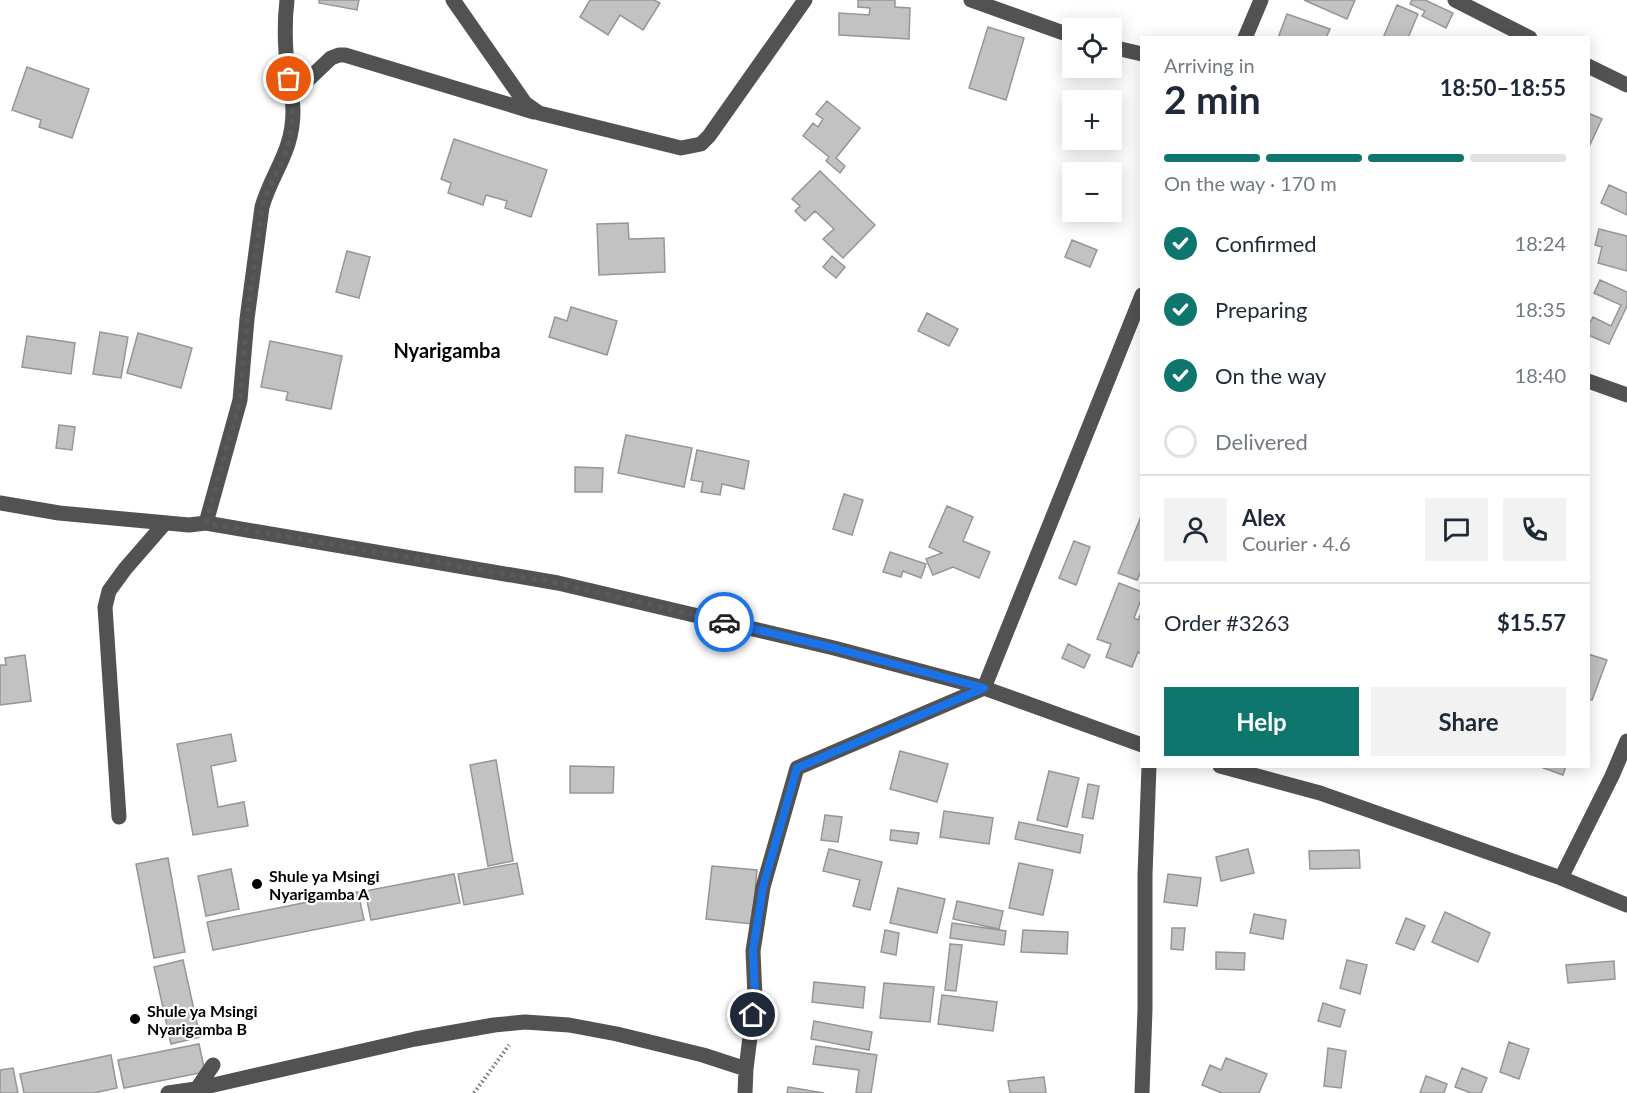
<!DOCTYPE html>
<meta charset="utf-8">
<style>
body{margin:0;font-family:Lato,sans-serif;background:#f2f2f3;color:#1f2937;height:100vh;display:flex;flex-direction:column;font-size:22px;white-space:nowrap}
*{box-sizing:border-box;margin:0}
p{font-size:20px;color:#747a83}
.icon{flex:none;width:33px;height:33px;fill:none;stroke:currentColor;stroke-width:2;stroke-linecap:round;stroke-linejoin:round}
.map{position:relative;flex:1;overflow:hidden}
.details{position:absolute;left:1140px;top:36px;width:450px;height:732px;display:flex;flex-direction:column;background:#fff;border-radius:0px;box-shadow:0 3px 15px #0003}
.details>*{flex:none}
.controls{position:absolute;left:1062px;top:18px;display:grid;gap:12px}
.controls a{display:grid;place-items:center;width:60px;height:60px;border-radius:0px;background:#fff;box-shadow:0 3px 15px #0003;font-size:30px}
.pin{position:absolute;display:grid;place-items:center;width:51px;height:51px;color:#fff;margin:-26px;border:3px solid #fff;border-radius:50%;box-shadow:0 2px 6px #0007}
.courier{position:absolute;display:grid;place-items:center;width:60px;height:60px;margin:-30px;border:4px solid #1a73e8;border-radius:50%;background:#fff;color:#222;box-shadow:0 2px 8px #0007}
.head em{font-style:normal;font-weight:700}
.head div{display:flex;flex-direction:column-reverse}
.head{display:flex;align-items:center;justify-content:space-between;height:102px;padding:0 24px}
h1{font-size:39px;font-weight:700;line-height:45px}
.bar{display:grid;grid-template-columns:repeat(4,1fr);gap:9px 6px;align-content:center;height:72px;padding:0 24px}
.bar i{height:8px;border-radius:4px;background:#e0e1e3}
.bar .current{background:#0f766e}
.bar p{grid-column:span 4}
.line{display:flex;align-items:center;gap:15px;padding:0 24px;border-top:2px solid #e0e1e3}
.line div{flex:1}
.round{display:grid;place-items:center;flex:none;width:63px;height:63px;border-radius:0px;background:#f2f2f3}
ol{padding:0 24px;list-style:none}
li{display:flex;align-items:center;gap:18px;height:66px}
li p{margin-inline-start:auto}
li .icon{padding:6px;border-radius:50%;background:#0f766e;color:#fff;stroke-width:4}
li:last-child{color:#747a83}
li i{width:33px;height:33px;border:3px solid #e0e1e3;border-radius:50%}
.action{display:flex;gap:12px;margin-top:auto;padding:12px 24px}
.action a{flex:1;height:69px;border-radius:0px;background:#0f766e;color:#fff;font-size:24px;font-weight:700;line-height:69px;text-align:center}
.action a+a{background:#f2f2f3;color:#1f2937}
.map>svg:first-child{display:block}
.building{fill:#c2c2c2;stroke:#969696;stroke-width:1.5}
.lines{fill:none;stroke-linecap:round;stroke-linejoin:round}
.path{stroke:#747474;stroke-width:4;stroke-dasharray:1.5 3;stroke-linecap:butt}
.minor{stroke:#525252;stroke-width:15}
.done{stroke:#595959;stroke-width:6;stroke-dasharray:0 10.8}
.route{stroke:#1a73e8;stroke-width:8}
.poi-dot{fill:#000;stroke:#fff;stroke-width:2}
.labels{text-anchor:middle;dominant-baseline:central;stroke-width:4.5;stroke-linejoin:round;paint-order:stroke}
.poi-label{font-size:16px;font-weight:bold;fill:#000;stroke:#fff;text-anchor:start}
.quarter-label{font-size:20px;font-weight:bold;fill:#000;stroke:#fff}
</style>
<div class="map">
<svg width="1627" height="1093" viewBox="0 0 1627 1093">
<rect width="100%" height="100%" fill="#fff"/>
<path class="building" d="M319,0H359L357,10L319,3Z
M590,0H654L660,3L643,30L620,15L608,35L580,17Z
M858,0H895V7L910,8L909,39L839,35V13L869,15L870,8L858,7Z
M1304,0H1355L1347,19Z
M1412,0H1425L1453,13L1446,28L1422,16L1425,11L1410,4Z
M1397,5L1418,14L1408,38H1383Z
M1287,14L1330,29L1326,38H1278Z
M988,27L1024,38L1006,100L969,88Z
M27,67L89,89L72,138L39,127L41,120L12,110Z
M827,101L860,128L836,158L845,166L840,173L826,161L829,157L803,136L813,123L818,127L823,119L816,114Z
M1588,113L1602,119L1588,149Z
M454,139L547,170L531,217L505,208L507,201L486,195L483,205L448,193L451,183L441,179Z
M820,171L875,225L843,258L823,239L834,229L815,211L805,221L795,211L800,206L792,199Z
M1609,185L1627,193V215L1601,203Z
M628,223L629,239L664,238L665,272L599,275L597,224Z
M1599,229L1627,236V271L1598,263L1602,247L1595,245Z
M1072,240L1097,250L1090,267L1065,257Z
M347,251L370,257L359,298L336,292Z
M832,256L845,267L836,278L823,267Z
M1600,280L1627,292V306L1609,344L1588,335V326L1593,317L1611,326L1621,305L1594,293Z
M571,307L617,321L607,355L549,337L555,317L567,321Z
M927,313L958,329L949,346L918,331Z
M100,332L128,337L121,378L93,374Z
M138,333L192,348L181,388L127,373Z
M27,336L75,343L71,374L22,367Z
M270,341L342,356L331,409L286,400L288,392L261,387Z
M59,425L75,427L72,450L56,448Z
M626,435L692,448L684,487L618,473Z
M697,450L749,461L744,489L722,484L720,495L701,492L703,482L691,480Z
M575,467L603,468L602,492H575Z
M844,494L863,500L852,535L833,529Z
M947,506L973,517L963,541L990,552L979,578L953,567L933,575L926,559L942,553L929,547Z
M1142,514V569L1137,580L1118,573Z
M1074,541L1090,547L1076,585L1059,578Z
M890,552L926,564L921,578L903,571L901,577L883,572Z
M1119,583L1142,592V597L1134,618L1138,620L1142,611V654L1138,652L1132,667L1106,657L1111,644L1097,639Z
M1068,644L1090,655L1084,668L1062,658Z
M1588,654L1607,660L1592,700L1588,699Z
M25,655L31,701L0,705V665H6L5,658Z
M231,734L236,761L211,766L218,807L244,802L248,826L193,835L177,744Z
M900,751L948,764L937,802L890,789Z
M496,760L513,861L488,866L470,765Z
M570,766L614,767L613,793H570Z
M1538,766H1566L1563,775Z
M1049,771L1079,778L1067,827L1037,820Z
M1088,784L1099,786L1093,819L1082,817Z
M944,811L993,818L989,844L940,837Z
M825,815L842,817L838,842L821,840Z
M1019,822L1083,835L1080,853L1015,839Z
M891,830L919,833L917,844L890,840Z
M829,849L882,862L870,910L853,906L860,880L823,871Z
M1248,849L1254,873L1221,881L1216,857Z
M1359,850L1360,868L1310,869L1309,851Z
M168,858L185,952L154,958L136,864Z
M517,863L523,894L464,905L458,874Z
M1019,863L1053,870L1043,915L1009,908Z
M712,866L757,870L752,924L706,919Z
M231,869L239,909L206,916L198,876Z
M454,874L460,903L371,920L365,891Z
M1168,874L1201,878L1197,906L1164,902Z
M898,888L945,899L937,933L890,923Z
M358,892L364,920L213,950L207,922Z
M957,901L1003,911L999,929L953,919Z
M1445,912L1490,933L1478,962L1432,942Z
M1254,914L1286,920L1283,939L1250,933Z
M1406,918L1425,926L1414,950L1396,943Z
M952,923L1006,931L1004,945L950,938Z
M1172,928H1185L1183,950L1171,949Z
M885,930L899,933L896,955L881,952Z
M1023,930L1068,932L1067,954L1021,952Z
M950,944L962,945L956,991L945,990Z
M1216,952L1245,953L1244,970L1216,969Z
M183,960L200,1037L171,1044L154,967Z
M1347,960L1367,965L1360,994L1340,988Z
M1614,961L1615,979L1568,983L1566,965Z
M814,982L865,987L863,1008L812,1002Z
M884,983L934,987L930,1022L880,1018Z
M942,995L997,1002L993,1031L938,1024Z
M1323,1003L1345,1010L1340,1027L1318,1021Z
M814,1021L872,1032L869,1050L811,1039Z
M1509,1042L1529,1049L1519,1079L1500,1072Z
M199,1044L205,1072L124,1088L118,1060Z
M816,1046L877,1055L871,1093H856L859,1070L813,1064Z
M1328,1048L1346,1051L1341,1088L1324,1086Z
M111,1055L117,1088L94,1093H24L20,1074Z
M1226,1058L1267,1074L1259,1093H1222L1202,1085L1210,1065L1221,1070Z
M13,1068L18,1093H0V1070Z
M1462,1068L1487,1078L1481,1093H1471L1455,1087Z
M1426,1076L1447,1084L1444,1093H1420Z
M1044,1077L1046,1093H1010L1008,1081Z
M788,1087L824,1093H787Z"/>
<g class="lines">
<path class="path" d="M474,1093L509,1045"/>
<path class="minor" d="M453,0L525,103L539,113L681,148L701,144L709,136L805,0
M971,0L1072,36
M1455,0L1530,38
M1245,38L1261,0
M1112,47L1142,54
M1588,66L1627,85
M291,96L331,58L339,55H345L534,112
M1588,381L1627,395
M0,503L59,513L189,525L206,523L558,583L834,648L984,688L1142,745
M206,523L240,400L247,319L262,207C272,172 293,152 293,111C293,99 290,86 288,74C285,49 284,25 287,0
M1220,766L1320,793L1561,878L1627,905
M119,817L105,607L109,591L125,569L165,523
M1561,878L1612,776L1627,741
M168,1093L196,1089L415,1039L494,1025L525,1022L569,1025L617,1034L703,1055L746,1069
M194,1093L213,1065
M745,1093L746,1069L755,997L753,951L763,887L797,768L984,688L1142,295
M1142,1093L1145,1009V875L1149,766"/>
</g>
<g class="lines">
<path class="done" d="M289,79C293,108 295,132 283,159C276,176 267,190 262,207L247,319L240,400L206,523L558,583L724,622"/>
<path class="route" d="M724,622L834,648L984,688L797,768L763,887L753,951L755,997L753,1015"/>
</g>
<g class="poi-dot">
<circle cx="257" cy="884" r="6"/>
<circle cx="135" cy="1019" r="6"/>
</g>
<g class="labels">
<g class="poi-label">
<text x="269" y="875">Shule ya Msingi<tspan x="269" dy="18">Nyarigamba A</tspan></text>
<text x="147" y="1010">Shule ya Msingi<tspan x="147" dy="18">Nyarigamba B</tspan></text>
</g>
<g class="quarter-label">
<text x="447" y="350">Nyarigamba</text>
</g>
</g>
</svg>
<div class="controls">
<a><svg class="icon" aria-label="locate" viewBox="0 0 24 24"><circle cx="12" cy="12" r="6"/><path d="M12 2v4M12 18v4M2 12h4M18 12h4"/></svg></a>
<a>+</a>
<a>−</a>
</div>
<div class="pin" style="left:289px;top:79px;background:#ea580c"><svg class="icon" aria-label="bag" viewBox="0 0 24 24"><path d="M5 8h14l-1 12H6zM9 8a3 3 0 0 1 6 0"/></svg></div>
<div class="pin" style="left:753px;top:1015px;background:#1f2937"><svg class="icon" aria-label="home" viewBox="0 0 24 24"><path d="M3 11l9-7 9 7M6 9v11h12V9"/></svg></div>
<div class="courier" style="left:724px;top:622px"><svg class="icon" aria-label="car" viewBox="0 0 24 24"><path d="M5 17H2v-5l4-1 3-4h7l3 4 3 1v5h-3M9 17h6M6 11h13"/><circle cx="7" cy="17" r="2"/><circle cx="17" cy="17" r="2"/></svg></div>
<section class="details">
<div class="head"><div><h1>2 min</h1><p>Arriving in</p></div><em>18:50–18:55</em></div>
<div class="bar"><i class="current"></i><i class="current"></i><i class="current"></i><i></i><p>On the way · 170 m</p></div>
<ol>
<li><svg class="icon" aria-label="check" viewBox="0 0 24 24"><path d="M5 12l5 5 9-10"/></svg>Confirmed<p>18:24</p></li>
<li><svg class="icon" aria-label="check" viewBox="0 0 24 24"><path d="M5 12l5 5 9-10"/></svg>Preparing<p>18:35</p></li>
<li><svg class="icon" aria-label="check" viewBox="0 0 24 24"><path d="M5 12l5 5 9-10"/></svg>On the way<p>18:40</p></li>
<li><i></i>Delivered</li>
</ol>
<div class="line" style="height:108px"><a class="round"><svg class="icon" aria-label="person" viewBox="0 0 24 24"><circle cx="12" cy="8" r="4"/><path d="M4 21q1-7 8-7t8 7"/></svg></a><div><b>Alex</b><p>Courier · 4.6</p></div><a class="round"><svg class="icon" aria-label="chat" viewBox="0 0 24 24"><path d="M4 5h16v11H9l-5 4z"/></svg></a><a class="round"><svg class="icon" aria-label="phone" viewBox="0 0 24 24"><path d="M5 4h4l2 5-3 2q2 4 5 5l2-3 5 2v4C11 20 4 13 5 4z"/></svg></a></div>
<div class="line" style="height:78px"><div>Order #3263</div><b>$15.57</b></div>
<div class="action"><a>Help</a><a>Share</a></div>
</section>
</div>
